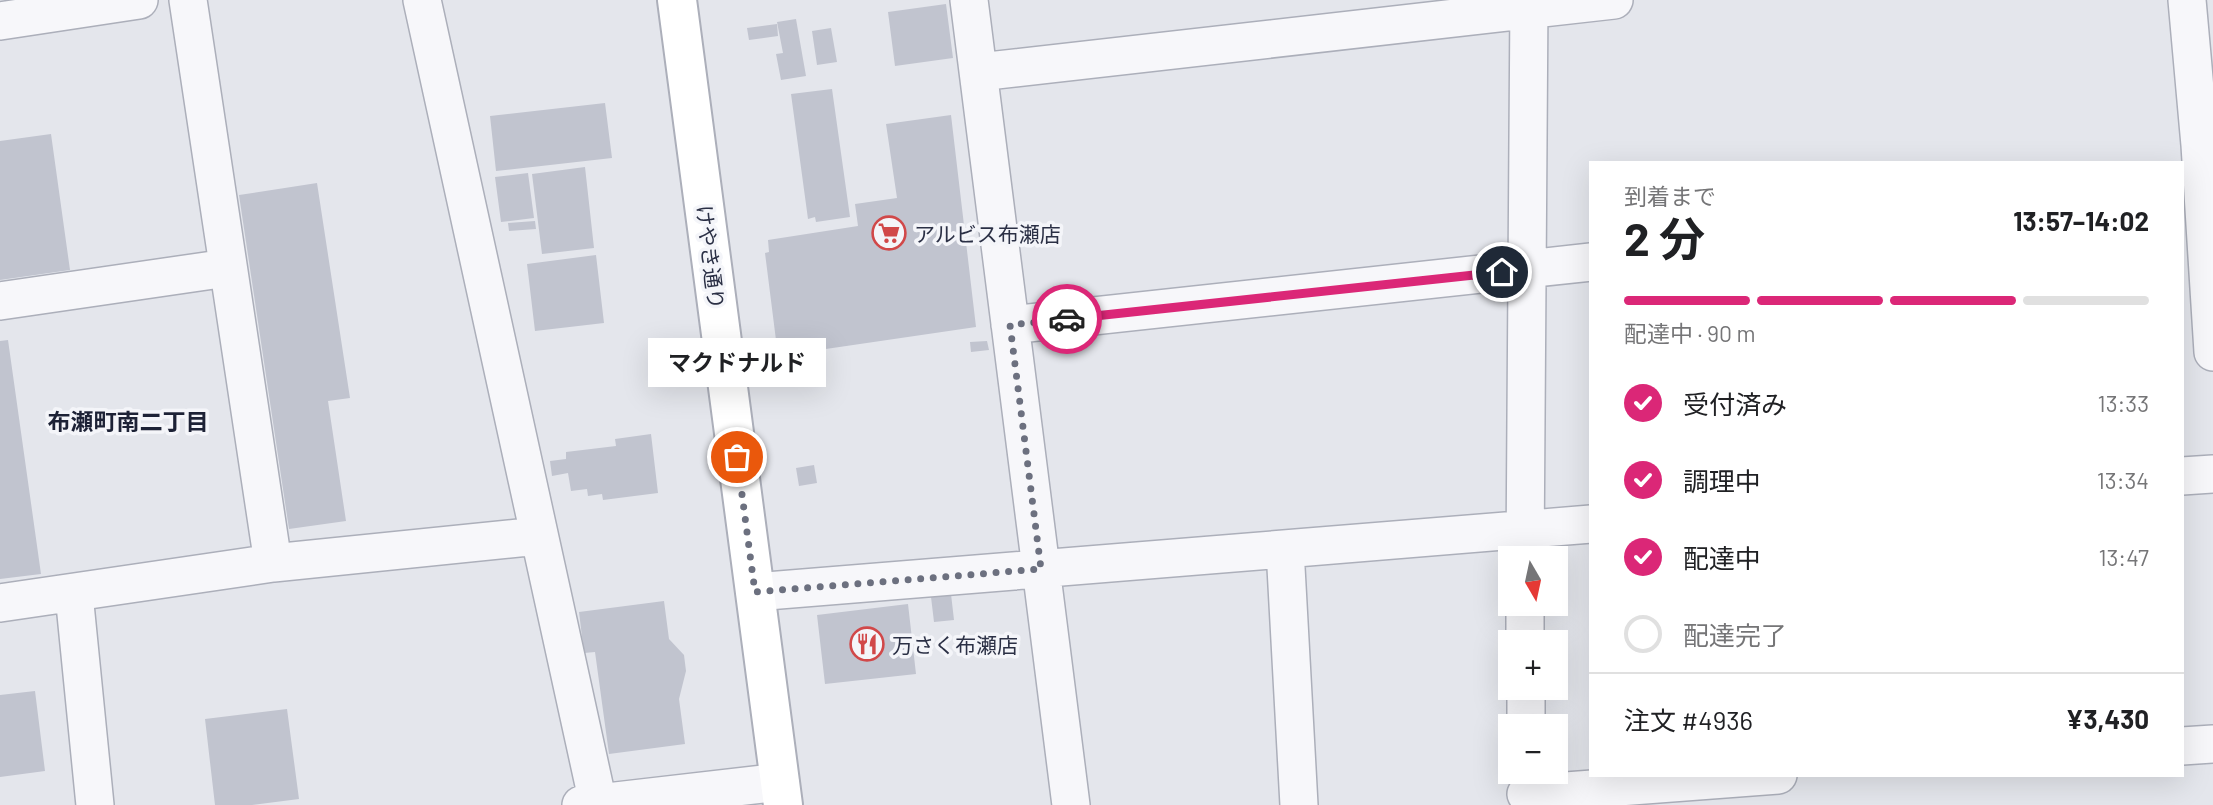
<!DOCTYPE html>
<html lang="ja">
<meta charset="utf-8">
<style>
body{margin:0;font-family:Barlow,"Noto Sans JP",sans-serif;background:#f6f6f6;color:#202124;height:100vh;display:flex;flex-direction:column;font-size:26px;white-space:nowrap}
*{box-sizing:border-box;margin:0}
p{font-size:23px;color:#757577}
.icon{flex:none;width:38px;height:38px;fill:none;stroke:currentColor;stroke-width:2;stroke-linecap:round;stroke-linejoin:round}
.map{position:relative;flex:1;overflow:hidden}
.sheet{position:absolute;left:1589px;top:161px;width:595px;height:616px;display:flex;flex-direction:column;background:#fff;border-radius:0px;box-shadow:0 7px 28px #0002}
.sheet>*{flex:none}
.needle{width:46px;rotate:171deg}
.controls{position:absolute;left:1498px;top:546px;display:grid;gap:14px}
.controls a{display:grid;place-items:center;width:70px;height:70px;border-radius:0px;background:#fff;box-shadow:0 7px 28px #0002;font-size:35px}
.pin{position:absolute;display:grid;place-items:center;width:60px;height:60px;color:#fff;margin:-30px;border:4px solid #fff;border-radius:50%;box-shadow:0 2px 7px #0007}
.courier{position:absolute;display:grid;place-items:center;width:70px;height:70px;margin:-35px;border:5px solid #db2777;border-radius:50%;background:#fff;color:#222;box-shadow:0 2px 9px #0007}
.bubble{position:absolute;height:49px;border-radius:0px;background:#fff;box-shadow:0 7px 28px #0002;font-size:23px;font-weight:700;line-height:49px;text-align:center}
.overview em{font-style:normal;font-weight:700}
.overview div{display:flex;flex-direction:column-reverse}
.overview{display:flex;align-items:center;justify-content:space-between;height:119px;padding:0 35px}
h1{font-size:46px;font-weight:700;line-height:52px}
.bar{display:grid;grid-template-columns:repeat(4,1fr);gap:10px 7px;align-content:center;height:84px;padding:0 35px}
.bar i{height:9px;border-radius:5px;background:#e0e0e0}
.bar .current{background:#db2777}
.bar p{grid-column:span 4}
.line{display:flex;align-items:center;gap:18px;padding:0 35px;border-top:2px solid #e0e0e0}
.line div{flex:1}
ol{padding:0 35px;list-style:none}
li{display:flex;align-items:center;gap:21px;height:77px}
li p{margin-inline-start:auto}
li .icon{padding:7px;border-radius:50%;background:#db2777;color:#fff;stroke-width:4}
li:last-child{color:#757577}
li i{width:38px;height:38px;border:4px solid #e0e0e0;border-radius:50%}
.map>svg:first-child{display:block}
.building{fill:#c1c4cf}
.lines{fill:none;stroke-linecap:round;stroke-linejoin:round}
.street-casing{stroke:#acafba;stroke-width:40}
.secondary-casing{stroke:#acafba;stroke-width:42}
.street{stroke:#f7f7fa;stroke-width:37}
.secondary{stroke:#fff;stroke-width:38}
.done{stroke:#6c707f;stroke-width:7;stroke-dasharray:0 12.6}
.route{stroke:#db2777;stroke-width:9}
.labels{text-anchor:middle;dominant-baseline:central;stroke-width:7;stroke-linejoin:round;paint-order:stroke}
.poi-label{font-size:21px;fill:#2b3045;stroke:#f4f5f9;text-anchor:start}
.street-label{font-size:21px;fill:#2b3045;stroke:#f4f5f9}
.neighbourhood-label{font-size:23px;font-weight:bold;fill:#1d2236;stroke:#f4f5f9}
</style>
<div class="map">
<svg width="2213" height="805" viewBox="0 0 2213 805">
<rect width="100%" height="100%" fill="#e4e6ec"/>
<path class="building" d="M946,4L953,58L895,66L888,12Z
M796,19L806,76L781,80L776,54L783,53L777,22Z
M777,24L778,36L749,40L747,28Z
M831,28L837,62L817,65L812,31Z
M832,89L850,217L816,222L815,217L808,219L791,94Z
M605,103L612,158L496,171L490,116Z
M951,115L976,327L778,356L765,253L769,252L768,240L858,226L855,204L897,198L886,124Z
M51,134L70,270L0,280V141Z
M585,167L594,248L542,254L532,174Z
M528,173L534,218L501,222L495,177Z
M317,183L350,398L328,401L346,521L289,529L239,195Z
M535,221L536,229L509,231L508,223Z
M596,255L604,323L535,331L527,264Z
M8,340L41,574L0,579V341Z
M987,341L989,350L971,352L970,342Z
M651,434L658,493L603,500L602,494L588,496L587,489L571,491L568,473L552,476L550,461L566,459V452L616,446L615,439Z
M814,465L817,483L799,486L796,468Z
M951,594L954,620L934,622L931,597Z
M664,601L669,639L684,655L686,671L679,699L685,744L609,754L595,652L584,653L579,612Z
M908,604L916,674L825,684L817,615Z
M35,691L45,771L0,777V695Z
M287,709L299,799L252,805H215L205,719Z"/>
<g class="lines">
<defs>
<path id="street" d="M188,0L273,563
M422,0L598,803
M969,0L1071,805
M2187,0L2200,145L2213,352
M0,21L139,0
M979,72L1614,0
M0,301L227,268
M1010,325L1591,262
M2182,476L2213,474
M1285,549L1299,805
M1525,558L1529,0
M755,592L1591,524
M74,594L95,805
M0,603L273,563L538,536
M1525,604V642
M1526,688V726
M2182,746L2213,744
M1526,794L1778,775
M581,805L780,782"/>
<path id="secondary" d="M677,0L783,805"/>
</defs>
<use href="#street" class="street-casing"/>
<use href="#secondary" class="secondary-casing"/>
<use href="#street" class="street"/>
<use href="#secondary" class="secondary"/>
</g>
<g class="lines">
<path class="done" d="M737,457L755,592L1041,569L1010,325L1067,319"/>
<path class="route" d="M1067,319L1502,272"/>
</g>
<defs>
<symbol id="supermarket-ring" viewBox="-11 -11 22 22"><circle r="9.5" fill="#f4f5f9" stroke="#d14849" stroke-width="1.5"/><path d="M-6-5.5h2.5l.6 2H6L4.5 2H-2.5L-4.4-4H-6ZM-1.5 3.2a1.3 1.3 0 1 0 .1 0ZM3 3.2a1.3 1.3 0 1 0 .1 0Z" fill="#d14849"/></symbol>
<symbol id="restaurant-ring" viewBox="-11 -11 22 22"><circle r="9.5" fill="#f4f5f9" stroke="#d14849" stroke-width="1.5"/><path d="M-5-6h1v4h1v-4h1v4h1v-4h1v5L-1.5 .5V6h-2V.5L-5-1ZM5-6V6H3V1.5H1.5Q1.5-4 5-6Z" fill="#d14849"/></symbol>
</defs>
<g fill-rule="evenodd">
<use href="#supermarket-ring" x="870" y="214" width="38" height="38"/>
<use href="#restaurant-ring" x="848" y="625" width="38" height="38"/>
</g>
<g class="labels">
<g class="poi-label">
<text x="914" y="233">アルビス布瀬店</text>
<text x="892" y="644">万さく布瀬店</text>
</g>
<g class="street-label">
<text transform="translate(711 257) rotate(83)">けやき通り</text>
</g>
<g class="neighbourhood-label">
<text x="128" y="421">布瀬町南二丁目</text>
</g>
</g>
</svg>
<div class="controls">
<a><svg class="needle" viewBox="-14 -14 28 28"><path d="M0-13l5 13h-10z" fill="#e53935"/><path d="M0 13l5-13h-10z" fill="#757577"/></svg></a>
<a>+</a>
<a>−</a>
</div>
<div class="pin" style="left:737px;top:457px;background:#ea580c"><svg class="icon" aria-label="bag" viewBox="0 0 24 24"><path d="M5 8h14l-1 12H6zM9 8a3 3 0 0 1 6 0"/></svg></div>
<div class="pin" style="left:1502px;top:272px;background:#1f2937"><svg class="icon" aria-label="home" viewBox="0 0 24 24"><path d="M3 11l9-7 9 7M6 9v11h12V9"/></svg></div>
<div class="courier" style="left:1067px;top:319px"><svg class="icon" aria-label="car" viewBox="0 0 24 24"><path d="M5 17H2v-5l4-1 3-4h7l3 4 3 1v5h-3M9 17h6M6 11h13"/><circle cx="7" cy="17" r="2"/><circle cx="17" cy="17" r="2"/></svg></div>
<div class="bubble" style="left:648px;top:338px;width:178px">マクドナルド</div>
<section class="sheet">
<div class="overview"><div><h1>2 分</h1><p>到着まで</p></div><em>13:57–14:02</em></div>
<div class="bar"><i class="current"></i><i class="current"></i><i class="current"></i><i></i><p>配達中 · 90 m</p></div>
<ol>
<li><svg class="icon" aria-label="check" viewBox="0 0 24 24"><path d="M5 12l5 5 9-10"/></svg>受付済み<p>13:33</p></li>
<li><svg class="icon" aria-label="check" viewBox="0 0 24 24"><path d="M5 12l5 5 9-10"/></svg>調理中<p>13:34</p></li>
<li><svg class="icon" aria-label="check" viewBox="0 0 24 24"><path d="M5 12l5 5 9-10"/></svg>配達中<p>13:47</p></li>
<li><i></i>配達完了</li>
</ol>
<div class="line" style="height:91px"><div>注文 #4936</div><b>¥3,430</b></div>
</section>
</div>
